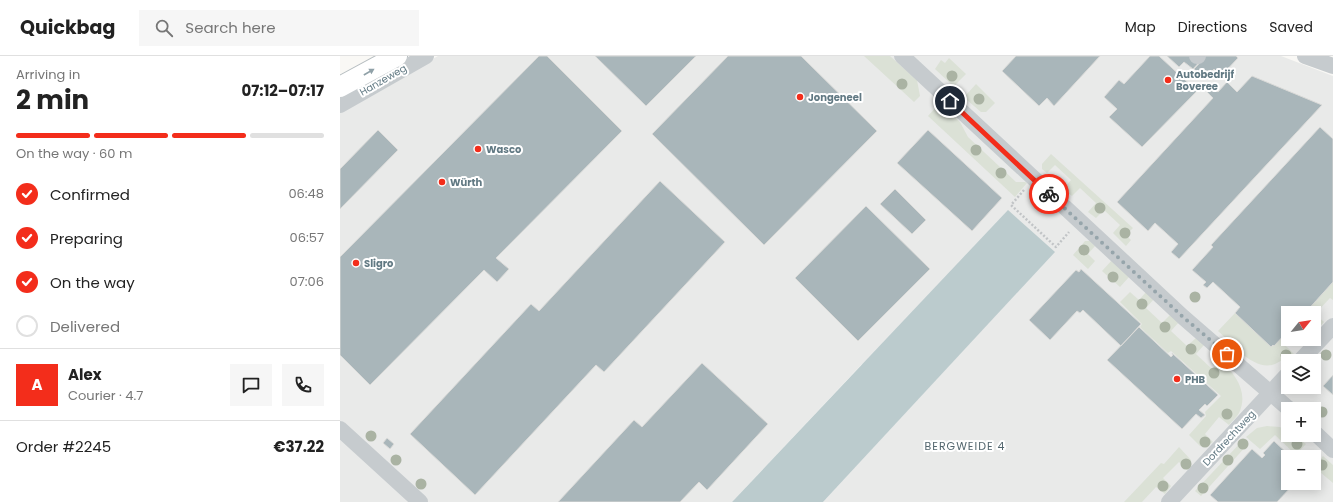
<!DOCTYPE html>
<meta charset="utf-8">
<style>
body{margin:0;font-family:Poppins,sans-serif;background:#f6f6f6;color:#222;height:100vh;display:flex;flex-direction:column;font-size:15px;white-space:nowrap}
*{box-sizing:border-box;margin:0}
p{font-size:13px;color:#767676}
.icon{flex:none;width:22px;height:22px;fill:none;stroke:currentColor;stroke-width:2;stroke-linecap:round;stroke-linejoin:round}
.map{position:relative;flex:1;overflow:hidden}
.details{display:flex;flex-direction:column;background:#fff;width:340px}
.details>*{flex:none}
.needle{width:26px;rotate:60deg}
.buttons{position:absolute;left:941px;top:250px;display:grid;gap:8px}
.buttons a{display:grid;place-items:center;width:40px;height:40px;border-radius:0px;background:#fff;box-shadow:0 2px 10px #0003;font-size:20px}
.pin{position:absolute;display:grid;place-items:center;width:34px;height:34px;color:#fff;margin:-17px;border:2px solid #fff;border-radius:50%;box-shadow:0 1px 4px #0007}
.courier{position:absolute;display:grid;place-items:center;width:40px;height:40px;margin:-20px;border:3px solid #f32d1b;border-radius:50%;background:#fff;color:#222;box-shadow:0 1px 5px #0007}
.head em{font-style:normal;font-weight:700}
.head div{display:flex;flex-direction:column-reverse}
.head{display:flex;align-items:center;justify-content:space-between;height:68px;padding:0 16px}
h1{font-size:26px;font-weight:700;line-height:30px}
.bar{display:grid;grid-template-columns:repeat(4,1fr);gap:6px 4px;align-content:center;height:48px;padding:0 16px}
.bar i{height:5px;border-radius:3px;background:#e0e0e0}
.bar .active{background:#f32d1b}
.bar p{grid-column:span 4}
.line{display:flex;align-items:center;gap:10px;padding:0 16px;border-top:1px solid #e0e0e0}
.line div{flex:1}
.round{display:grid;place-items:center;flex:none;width:42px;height:42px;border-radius:0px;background:#f6f6f6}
ol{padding:0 16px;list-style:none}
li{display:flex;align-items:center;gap:12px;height:44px}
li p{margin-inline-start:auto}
li .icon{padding:4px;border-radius:50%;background:#f32d1b;color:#fff;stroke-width:4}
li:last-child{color:#767676}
li i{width:22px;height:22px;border:2px solid #e0e0e0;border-radius:50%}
header{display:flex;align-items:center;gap:24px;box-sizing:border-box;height:56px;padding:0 20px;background:#fff;border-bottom:1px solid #e0e0e0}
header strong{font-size:19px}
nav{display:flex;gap:22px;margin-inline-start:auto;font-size:14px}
.search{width:280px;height:36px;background:#f6f6f6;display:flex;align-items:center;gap:10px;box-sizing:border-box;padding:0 14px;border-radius:0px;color:#767676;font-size:15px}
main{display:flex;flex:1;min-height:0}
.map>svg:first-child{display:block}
.built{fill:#e9eae9;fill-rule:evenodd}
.green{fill:#dbe1d6}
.water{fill:#bbcbcd}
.building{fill:#a9b6ba;stroke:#dadad8}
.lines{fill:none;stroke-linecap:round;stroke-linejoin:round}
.major-casing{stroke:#b6bdc0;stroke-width:22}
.path{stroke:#c1c4c6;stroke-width:2.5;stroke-dasharray:2 2;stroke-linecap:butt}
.minor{stroke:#c6cbce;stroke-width:16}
.major{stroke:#fff;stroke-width:20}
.tree{fill:#aab3a3}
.oneway{fill:#90a1a8}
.done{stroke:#96a5ab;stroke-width:4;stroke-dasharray:0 7.2}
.route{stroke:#f32d1b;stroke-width:5}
.poi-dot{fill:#f32d1b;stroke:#fff;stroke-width:1.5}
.labels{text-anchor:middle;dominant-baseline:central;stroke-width:4;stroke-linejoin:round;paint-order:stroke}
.poi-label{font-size:10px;font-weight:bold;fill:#617983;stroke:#fff;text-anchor:start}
.street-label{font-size:10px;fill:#617983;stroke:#fff}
.neighbourhood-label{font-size:11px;letter-spacing:1px;fill:#53666e;stroke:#fff}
</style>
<header>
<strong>Quickbag</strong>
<div class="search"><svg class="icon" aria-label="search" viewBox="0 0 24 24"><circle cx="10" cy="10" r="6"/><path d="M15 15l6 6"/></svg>Search here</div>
<nav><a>Map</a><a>Directions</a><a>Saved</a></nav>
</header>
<main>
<section class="details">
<div class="head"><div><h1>2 min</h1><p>Arriving in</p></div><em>07:12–07:17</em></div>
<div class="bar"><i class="active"></i><i class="active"></i><i class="active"></i><i></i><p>On the way · 60 m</p></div>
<ol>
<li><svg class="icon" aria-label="check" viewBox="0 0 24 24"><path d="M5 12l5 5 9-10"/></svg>Confirmed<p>06:48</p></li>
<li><svg class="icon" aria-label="check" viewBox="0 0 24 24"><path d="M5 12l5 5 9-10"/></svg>Preparing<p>06:57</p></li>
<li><svg class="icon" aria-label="check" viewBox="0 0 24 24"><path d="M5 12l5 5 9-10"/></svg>On the way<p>07:06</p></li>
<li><i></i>Delivered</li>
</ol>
<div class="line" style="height:72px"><b class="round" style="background:#f32d1b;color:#fff">A</b><div><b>Alex</b><p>Courier · 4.7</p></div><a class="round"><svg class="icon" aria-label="chat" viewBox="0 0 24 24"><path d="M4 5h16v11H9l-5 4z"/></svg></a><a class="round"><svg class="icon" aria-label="phone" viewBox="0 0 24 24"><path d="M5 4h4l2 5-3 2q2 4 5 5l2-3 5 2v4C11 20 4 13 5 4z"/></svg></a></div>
<div class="line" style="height:52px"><div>Order #2245</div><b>€37.22</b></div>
</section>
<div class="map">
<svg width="993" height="446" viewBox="0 0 993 446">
<rect width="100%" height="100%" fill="#f9f8f5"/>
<path class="built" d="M98,0H941L993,20V446H483L714,196L521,309L392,446H0V56ZM948,257H974V283H948ZM948,305H974V331H948ZM948,353H974V379H948ZM948,401H974V427H948Z"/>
<path class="green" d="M524,0H550L577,24L580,40L574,46Z
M609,2L626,18L615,29L611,28L595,13L601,4L605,7Z
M636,28L655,47L646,56H641L627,44L626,39Z
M596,51H605L620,66L628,81L676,126H685L687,127L675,141L588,60Z
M711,98L793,172L786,179L791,184L786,190L773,177L780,169L764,154L756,162L748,156L756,147L740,132L732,140L723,133L731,124L715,109L707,117L702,113V108Z
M745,185H750L755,190L748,198L755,205L748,213L733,199Z
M772,204L789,221L780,231L762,215Z
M993,226V244L990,242L975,258L984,266L976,275L974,273V257H965Z
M790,236L799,244L806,236L814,243L806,252L822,267L830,259L839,266L831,275L847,290L856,282L864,289L856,298L872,313L881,305C895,318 909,336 899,357C897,361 892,365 889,369L879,361L865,378L873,386L866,391L860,390L849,379L866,360L865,356L881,340L831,295L828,297L800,271L802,268L780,246Z
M895,257L931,290H934L948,275V283H952L946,290L954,298L945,306L943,304C940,305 936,308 932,309C911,313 892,287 878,275Z
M927,370L940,371L948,376V379H954L966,388L956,399L935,379L920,393L906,381L917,372Z
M903,384L908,388L861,440L855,435Z
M839,391L851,404V411L847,414L839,406L823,422L831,430L825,438L816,431L802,446H784L821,407L824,408Z
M983,400L993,409V427L974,411Z"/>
<path class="water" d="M668,154L715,196L483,446H392Z"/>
<path class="building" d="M199,0H207L282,75L156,202L169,213L157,226L144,214L30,329L0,299V201Z
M255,0H356L306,50Z
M388,0H461L537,75L424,189L312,78Z
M676,0H760L714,50L707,42L699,50L662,15Z
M810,0H819L857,35L802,91L769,61L777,53L764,41L779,24L784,28Z
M827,0H865L853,13L844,6L839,11Z
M866,0H896L898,2L881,20L874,13L865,23L854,13Z
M912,20L982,49L839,203L831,196L838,188L815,167L808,175L777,146L873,42L867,36L872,31L878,36L887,26L897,36Z
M980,71L993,83V226L965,257H948V275L934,290L933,289L931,291L895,257L900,251L873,226L867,232L863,229L866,226L852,214L873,191L871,189Z
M38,74L58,94L0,153V113Z
M588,74L662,142L632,175L557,107Z
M320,125L385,186L264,316L256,309L135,439L70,378L191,248L199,255Z
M555,133L586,164L572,178L540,148Z
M526,150L590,213L518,285L455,222Z
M741,213L801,268L781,290L743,254L740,257L737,255L710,284L689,264L736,214L739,216Z
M799,271L831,301L833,299L832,297L878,339L867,350L865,348L859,354L865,359L861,362L856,358L842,373L767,304Z
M362,307L428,368L367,434L359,426L340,446H218L294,364L302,371Z
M993,319V339L983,330Z
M47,382L54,388L50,393L43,387Z
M934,385L951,401H948V427L952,430L937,446H878L870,439L912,393L922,402L925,399L923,397Z"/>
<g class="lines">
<defs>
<path id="major" d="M0,31L57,0"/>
</defs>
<use href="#major" class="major-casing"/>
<path class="path" d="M684,134L671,149L716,191L729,176"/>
<path class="minor" d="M562,0L843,261L949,353
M857,0H858
M965,0L993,10
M0,49L86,0
M960,305L993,270
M0,373L80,446
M974,376L993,394
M829,446L948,318"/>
<use href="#major" class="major"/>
</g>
<g class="tree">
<circle cx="612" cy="20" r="5.5"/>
<circle cx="562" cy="28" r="5.5"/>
<circle cx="639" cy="43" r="5.5"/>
<circle cx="636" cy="94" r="5.5"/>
<circle cx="661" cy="117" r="5.5"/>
<circle cx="760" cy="152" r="5.5"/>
<circle cx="785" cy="177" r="5.5"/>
<circle cx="744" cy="194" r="5.5"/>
<circle cx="773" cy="221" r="5.5"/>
<circle cx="855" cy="241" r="5.5"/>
<circle cx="802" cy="248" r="5.5"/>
<circle cx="825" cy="271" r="5.5"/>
<circle cx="851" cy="293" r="5.5"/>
<circle cx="946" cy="299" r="5.5"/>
<circle cx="986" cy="299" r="5.5"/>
<circle cx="874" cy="317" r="5.5"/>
<circle cx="982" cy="356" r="5.5"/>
<circle cx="887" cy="358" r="5.5"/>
<circle cx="31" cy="380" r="5.5"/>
<circle cx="865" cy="386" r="5.5"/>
<circle cx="903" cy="388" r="5.5"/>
<circle cx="957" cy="388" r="5.5"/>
<circle cx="56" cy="404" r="5.5"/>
<circle cx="888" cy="404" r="5.5"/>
<circle cx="846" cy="408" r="5.5"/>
<circle cx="982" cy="409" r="5.5"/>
<circle cx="81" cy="428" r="5.5"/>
<circle cx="823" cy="430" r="5.5"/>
<circle cx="863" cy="432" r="5.5"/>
</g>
<defs><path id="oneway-solid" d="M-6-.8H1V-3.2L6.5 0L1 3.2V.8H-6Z"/></defs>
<use class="oneway" href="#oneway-solid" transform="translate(29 16) rotate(-30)"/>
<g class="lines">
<path class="done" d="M709,138L843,261L887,298"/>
<path class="route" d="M610,45L709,138"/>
</g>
<g class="poi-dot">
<circle cx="828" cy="24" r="4"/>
<circle cx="460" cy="41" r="4"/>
<circle cx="138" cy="93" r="4"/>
<circle cx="102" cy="126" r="4"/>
<circle cx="16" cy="207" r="4"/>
<circle cx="837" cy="323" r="4"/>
</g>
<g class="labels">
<g class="poi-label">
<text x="836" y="18">Autobedrijf<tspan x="836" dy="12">Boveree</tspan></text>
<text x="468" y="41">Jongeneel</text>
<text x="146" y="93">Wasco</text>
<text x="110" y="126">Würth</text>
<text x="24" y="207">Sligro</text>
<text x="845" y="323">PHB</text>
</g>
<g class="street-label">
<text transform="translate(43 24) rotate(-30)">Hanzeweg</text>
<text transform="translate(889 382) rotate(-47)">Dordrechtweg</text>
</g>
<g class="neighbourhood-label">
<text x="625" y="390">BERGWEIDE 4</text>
</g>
</g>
</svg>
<div class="buttons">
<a><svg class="needle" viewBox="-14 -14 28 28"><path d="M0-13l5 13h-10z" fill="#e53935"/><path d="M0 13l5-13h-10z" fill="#767676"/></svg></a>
<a><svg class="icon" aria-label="layers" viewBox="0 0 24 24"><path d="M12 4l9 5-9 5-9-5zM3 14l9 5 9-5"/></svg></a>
<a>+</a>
<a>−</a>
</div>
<div class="pin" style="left:887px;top:298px;background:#ea580c"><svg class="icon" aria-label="bag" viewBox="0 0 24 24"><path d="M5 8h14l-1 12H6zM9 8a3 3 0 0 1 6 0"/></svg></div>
<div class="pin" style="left:610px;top:45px;background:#1f2937"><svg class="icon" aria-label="home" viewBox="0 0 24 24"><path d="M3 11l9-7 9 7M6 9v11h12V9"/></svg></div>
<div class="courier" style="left:709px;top:138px"><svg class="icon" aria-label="bike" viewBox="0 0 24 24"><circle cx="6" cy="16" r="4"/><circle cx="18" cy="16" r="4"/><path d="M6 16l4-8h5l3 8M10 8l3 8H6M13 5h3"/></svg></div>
</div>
</main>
